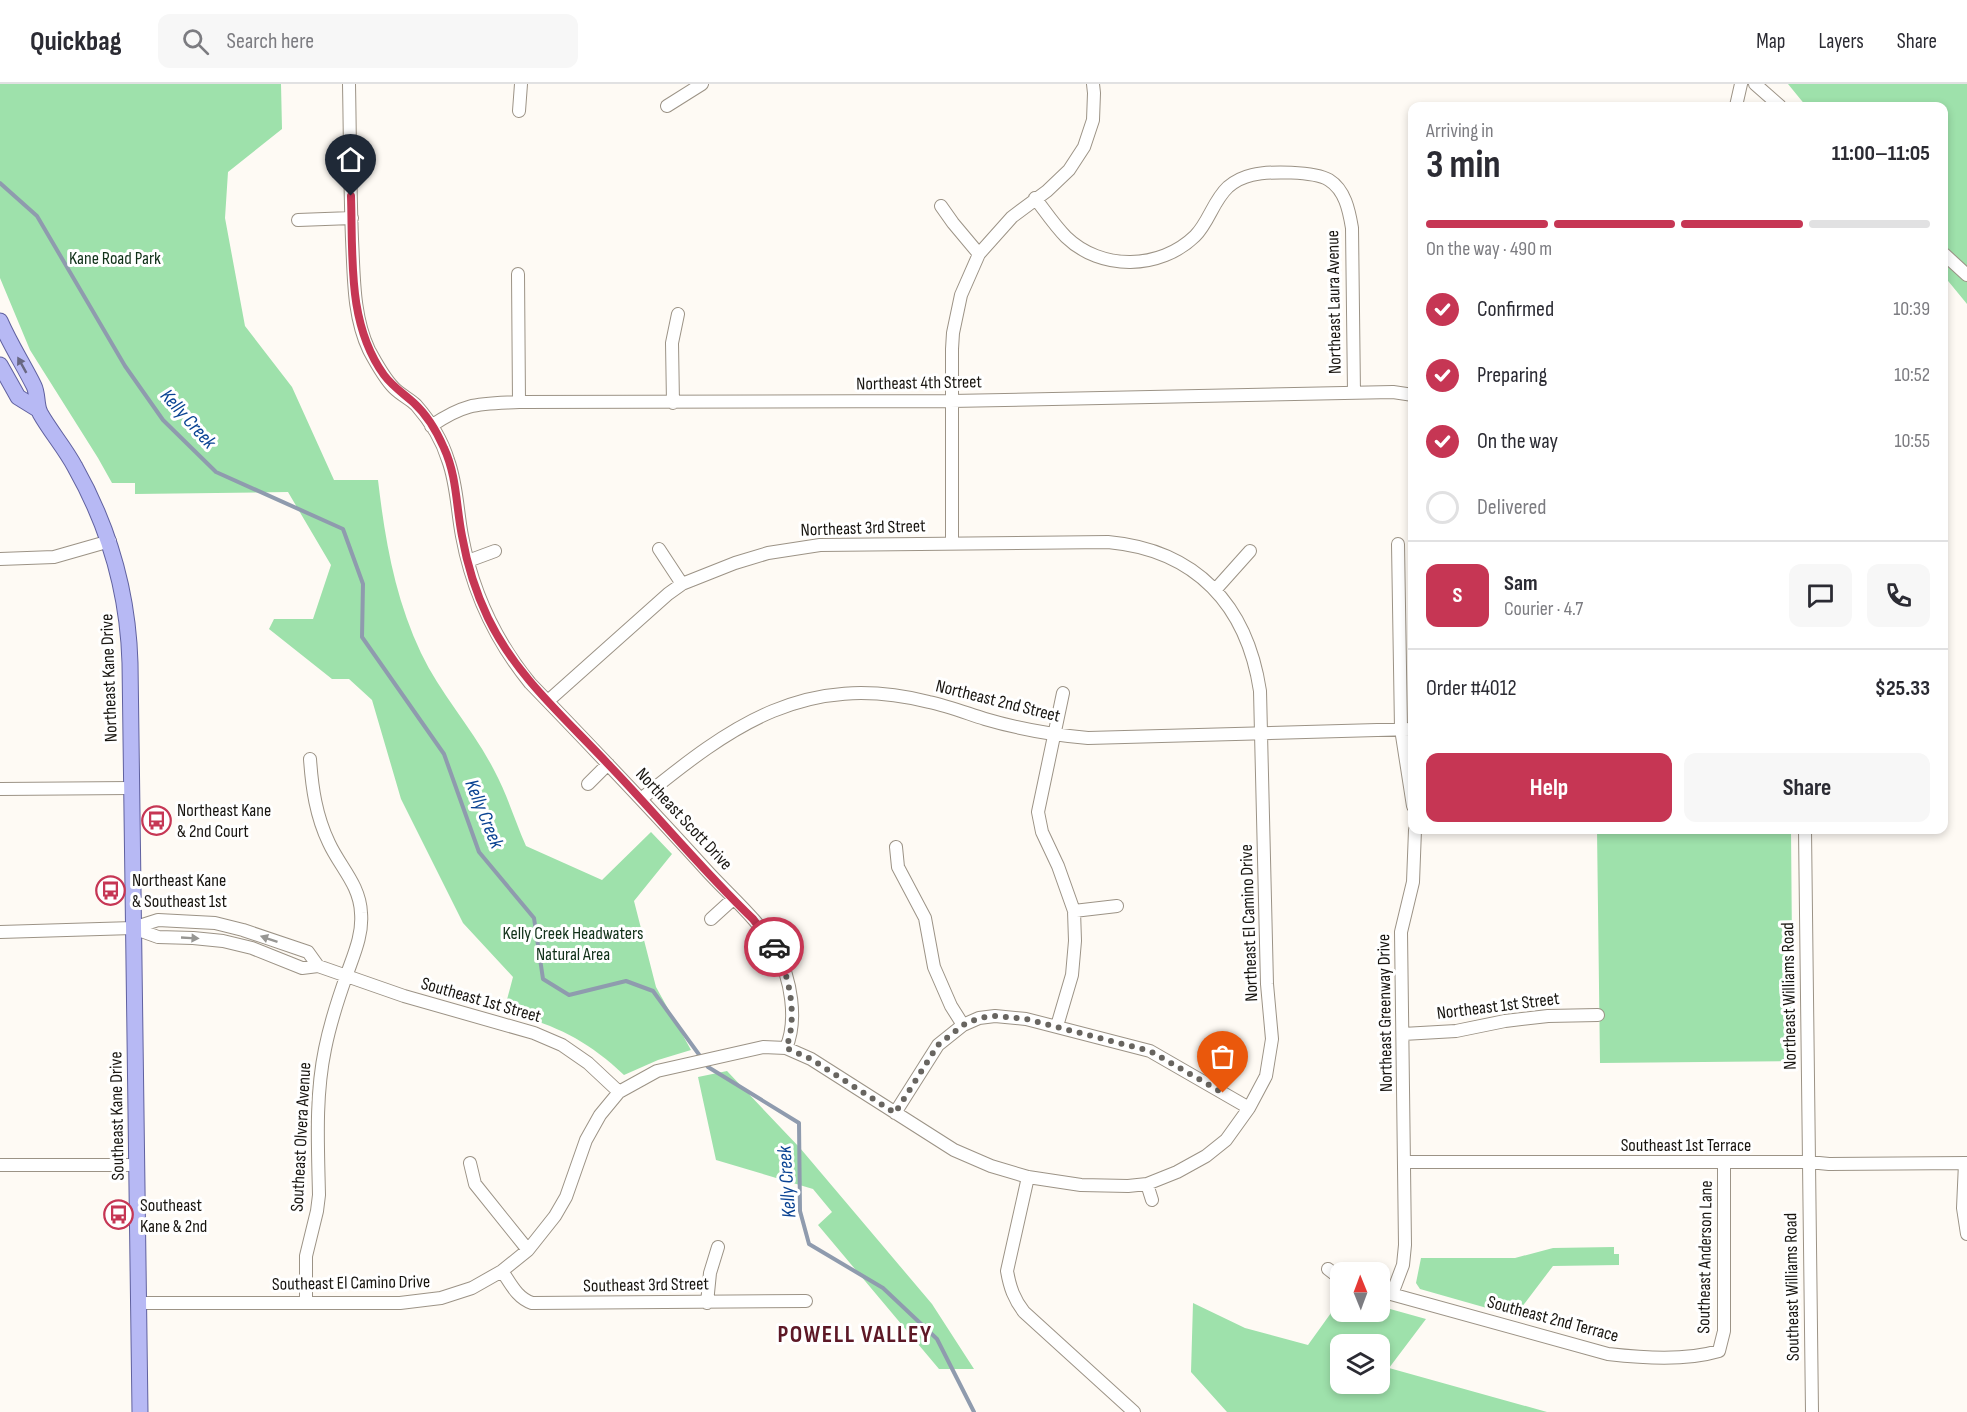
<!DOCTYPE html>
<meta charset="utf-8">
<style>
body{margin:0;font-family:"Sofia Sans Condensed",sans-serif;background:#f7f7f7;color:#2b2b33;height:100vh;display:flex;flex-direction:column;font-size:22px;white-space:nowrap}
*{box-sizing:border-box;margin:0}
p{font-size:20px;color:#7c7c81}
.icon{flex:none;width:33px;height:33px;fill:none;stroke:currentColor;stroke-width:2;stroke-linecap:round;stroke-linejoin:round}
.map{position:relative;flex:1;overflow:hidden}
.details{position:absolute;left:1408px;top:18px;width:540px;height:732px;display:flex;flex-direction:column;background:#fff;border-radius:12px;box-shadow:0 3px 9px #0003}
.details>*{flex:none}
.needle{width:39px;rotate:359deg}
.buttons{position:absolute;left:1330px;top:1178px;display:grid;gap:12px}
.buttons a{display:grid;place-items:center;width:60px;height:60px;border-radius:12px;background:#fff;box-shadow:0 3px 9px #0003;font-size:30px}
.pin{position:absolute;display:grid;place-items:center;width:51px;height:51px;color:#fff;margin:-62px -26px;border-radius:50% 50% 50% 0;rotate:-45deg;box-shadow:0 0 6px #0007}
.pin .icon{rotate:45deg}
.courier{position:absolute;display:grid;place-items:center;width:60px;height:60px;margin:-30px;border:4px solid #c63654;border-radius:50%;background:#fff;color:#222;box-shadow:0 2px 8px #0007}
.summary em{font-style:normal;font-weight:700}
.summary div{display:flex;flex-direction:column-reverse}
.summary{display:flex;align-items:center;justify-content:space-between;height:102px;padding:0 18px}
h1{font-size:39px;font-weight:700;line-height:45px}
.bar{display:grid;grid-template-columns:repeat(4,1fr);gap:9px 6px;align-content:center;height:72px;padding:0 18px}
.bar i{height:8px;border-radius:4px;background:#e1e1e2}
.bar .selected{background:#c63654}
.bar p{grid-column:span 4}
.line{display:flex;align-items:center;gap:15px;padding:0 18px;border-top:2px solid #e1e1e2}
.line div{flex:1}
.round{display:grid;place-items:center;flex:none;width:63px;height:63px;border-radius:12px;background:#f7f7f7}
ol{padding:0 18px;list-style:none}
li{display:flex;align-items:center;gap:18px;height:66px}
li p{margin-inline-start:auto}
li .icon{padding:6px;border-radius:50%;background:#c63654;color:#fff;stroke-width:4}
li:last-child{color:#7c7c81}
li i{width:33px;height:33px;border:3px solid #e1e1e2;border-radius:50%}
.cta{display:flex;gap:12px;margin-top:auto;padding:12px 18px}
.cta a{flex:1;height:69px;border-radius:12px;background:#c63654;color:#fff;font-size:24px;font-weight:700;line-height:69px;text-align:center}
.cta a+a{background:#f7f7f7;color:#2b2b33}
header{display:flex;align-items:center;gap:36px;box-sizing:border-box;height:84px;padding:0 30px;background:#fff;border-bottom:2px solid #e1e1e2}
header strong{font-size:28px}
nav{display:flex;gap:33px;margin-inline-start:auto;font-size:21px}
.search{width:420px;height:54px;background:#f7f7f7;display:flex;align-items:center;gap:15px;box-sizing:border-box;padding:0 21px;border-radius:12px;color:#7c7c81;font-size:22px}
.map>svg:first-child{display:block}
.green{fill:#9ee1ab;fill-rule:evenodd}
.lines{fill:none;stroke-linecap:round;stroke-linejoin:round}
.stream{stroke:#8f9bae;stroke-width:4}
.minor-casing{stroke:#9c9386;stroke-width:14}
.major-casing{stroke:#60619f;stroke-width:17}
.minor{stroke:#fff;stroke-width:12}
.major{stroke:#b7b9f4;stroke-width:15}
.oneway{fill:#686782}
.oneway2{fill:#979693}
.done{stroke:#686560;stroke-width:6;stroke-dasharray:0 10.8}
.route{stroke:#c63654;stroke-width:8}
.labels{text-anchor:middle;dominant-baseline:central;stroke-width:6;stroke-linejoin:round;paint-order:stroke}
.park-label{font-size:18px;fill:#113119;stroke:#fff}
.street-label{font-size:18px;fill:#181510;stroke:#fff}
.poi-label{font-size:18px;fill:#181510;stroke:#fff;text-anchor:start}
.water-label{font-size:20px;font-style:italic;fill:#0a4393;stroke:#fff}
.district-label{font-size:24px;font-weight:bold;letter-spacing:1.5px;fill:#5d1826;stroke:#fff}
</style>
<header>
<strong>Quickbag</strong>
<div class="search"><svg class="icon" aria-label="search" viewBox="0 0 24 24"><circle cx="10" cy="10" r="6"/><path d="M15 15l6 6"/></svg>Search here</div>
<nav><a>Map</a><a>Layers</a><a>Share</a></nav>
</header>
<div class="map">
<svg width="1967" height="1328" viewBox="0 0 1967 1328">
<rect width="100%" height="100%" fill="#fefaf4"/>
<path class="green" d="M0,0H281L282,45L228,88L225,134L245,242L292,303L334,396H378C385,456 395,514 421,569C441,611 473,645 494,686C507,710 515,737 526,762L602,796L651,748L672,770L634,817L656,903L691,966L658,976L624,991C586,955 555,941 504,927L513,893L463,839L401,715L372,616L349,595H332L269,545L274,535H313L331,481L288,408L135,410V399H112L98,374L30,266L0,194Z
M1788,0H1967V220L1944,192V22H1806Z
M1597,746H1791L1793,977L1600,979Z
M727,987L800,1064L932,1220L974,1285H939L818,1141L832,1128L813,1105L716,1076L698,993Z
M1614,1163V1170H1619V1181L1553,1182L1515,1232L1420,1205L1416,1199L1421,1174H1515L1553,1164Z
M1341,1215V1227H1380V1218L1384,1219L1383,1223L1426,1235L1389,1284L1547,1328H1227L1191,1288L1193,1219L1245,1244L1308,1261ZM1341,1260H1380V1299H1341Z"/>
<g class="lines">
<path class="stream" d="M0,99L37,132L125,282L163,336L216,388L343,445L363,500L362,553L444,670L479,768L534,834L543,895L569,911L626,897L653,907L708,983L799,1039L800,1127L809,1160L883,1204L937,1255L974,1328"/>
<defs>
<path id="minor" d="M349,0C350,52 350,103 352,155C354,193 353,232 369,266C376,279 384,294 394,304C401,311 410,315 416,321C430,337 442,356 448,376C457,400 457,426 462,452C472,506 495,556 530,599C590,661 650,724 708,788C731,813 760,837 776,867C791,894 798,936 786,964
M1755,0L1780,22
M667,22L702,0
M1736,22L1741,0
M519,27L521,0
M1035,114C1045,127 1055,142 1066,153C1101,187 1160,186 1195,152C1209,138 1213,117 1228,103C1235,97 1243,93 1252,91C1269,87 1314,87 1329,96C1345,106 1349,126 1352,144L1354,309
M941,122L953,139L979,170
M298,136L352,134
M1944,170L1967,191
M518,190L519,318
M673,319L672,259L678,230
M431,342C466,318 479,320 519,318L951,317L1393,308L1413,311
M952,460V265L953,249L961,211L979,170L1012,133L1047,107L1069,86L1084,63L1093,36L1094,9L1093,0
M1398,460L1401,645L1413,722
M659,465L682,500
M0,475L54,473L110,457
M468,477L495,467
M1216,505L1250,467
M588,700L608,680
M0,705L131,704
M641,715C732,641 805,587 929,618C948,622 966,629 985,635C1019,645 1053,651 1088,654L1413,645
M1805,746L1812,1328
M896,763L898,783L925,834L934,883L951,922L963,941
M1074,827L1117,822
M711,835L733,815
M133,844L158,853L193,854L223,857L252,864L302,884L318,882L404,912L534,949L562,961L588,979L619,1008
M0,848L133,844L158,836L215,839L243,846L308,868L318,882
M1057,942L1072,891L1075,857L1074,827L1058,782L1042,748L1038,728L1063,609
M1403,950L1456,947L1505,937L1548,932L1598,931
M895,1029L938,961L963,941L979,934L995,932L1026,935L1150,967L1249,1024
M1405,1078H1809L1829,1080L1967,1079
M470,1079L475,1100L528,1166
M1965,1079L1963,1124L1967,1150
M0,1081H137
M1028,1093L1007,1187C1010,1204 1014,1215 1024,1228L1134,1328
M1147,1100L1152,1116
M1328,1185L1341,1195
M502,1187C511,1200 517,1214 532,1219L806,1217
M1380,1207L1608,1270C1644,1274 1685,1277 1719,1267L1724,1247V1079
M1392,1210L1403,1181L1405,1161L1401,848L1413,798L1415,746
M306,1218V1172L317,1127L319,1111C318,1063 315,1013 325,965C330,940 338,915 347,890C354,870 363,850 361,829C360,801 340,783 329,759C316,732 312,704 310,675
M139,1219H400L441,1214L472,1204L502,1187L528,1166L555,1132L566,1113L586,1056L600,1031L619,1008L657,987L763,963L786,964L811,975L954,1066L991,1082L1028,1093L1081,1101L1128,1102L1147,1100L1177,1088L1206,1072L1226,1056L1249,1024L1266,992L1272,955L1267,900L1260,607C1247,521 1196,466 1108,458L820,461L768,469L735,479L682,500L668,510L548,617
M707,1219L710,1189L718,1163"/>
<path id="major" d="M0,237C10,260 23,280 34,302C38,310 36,321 40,329C50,347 65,364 75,383C110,445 128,508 130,579L140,1328
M0,281L18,313L39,326"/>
</defs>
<use href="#minor" class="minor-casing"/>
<use href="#major" class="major-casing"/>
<use href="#minor" class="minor"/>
<use href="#major" class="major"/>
</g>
<defs><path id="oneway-solid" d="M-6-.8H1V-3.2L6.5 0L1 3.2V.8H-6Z" transform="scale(1.5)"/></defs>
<use class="oneway" href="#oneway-solid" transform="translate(22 281) rotate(-119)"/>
<g class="oneway2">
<use href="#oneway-solid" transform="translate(190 854) rotate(3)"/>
<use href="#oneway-solid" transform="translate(269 855) rotate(-161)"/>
</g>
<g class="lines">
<path class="done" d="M774,863C790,891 798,934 786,964L811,975L895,1029L938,961L963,941L979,934L994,932L1026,935L1150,967L1223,1009"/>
<path class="route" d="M351,112C353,173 347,240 384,291C393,303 403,309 414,319C426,330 437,348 444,364C457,392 456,422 462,452C467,480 476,509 488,534C516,592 564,633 608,680C657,731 702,786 753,835L774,863"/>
</g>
<defs>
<symbol id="bus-ring" viewBox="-11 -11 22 22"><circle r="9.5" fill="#fff" stroke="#c63654" stroke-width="1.5"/><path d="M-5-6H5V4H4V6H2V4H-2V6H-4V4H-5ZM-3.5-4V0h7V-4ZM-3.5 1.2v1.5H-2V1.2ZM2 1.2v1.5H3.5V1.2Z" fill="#c63654"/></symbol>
</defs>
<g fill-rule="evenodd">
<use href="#bus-ring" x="140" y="720" width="33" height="33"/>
<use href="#bus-ring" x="94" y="790" width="33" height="33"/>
<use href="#bus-ring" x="102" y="1114" width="33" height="33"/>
</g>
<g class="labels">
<g class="park-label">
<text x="115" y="174">Kane Road Park</text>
<text x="573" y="849">Kelly Creek Headwaters<tspan x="573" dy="21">Natural Area</tspan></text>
</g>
<g class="street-label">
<text transform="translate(1334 218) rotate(-91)">Northeast Laura Avenue</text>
<text transform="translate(919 299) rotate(-1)">Northeast 4th Street</text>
<text transform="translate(863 444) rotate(-2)">Northeast 3rd Street</text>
<text transform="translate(109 594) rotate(-92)">Northeast Kane Drive</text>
<text transform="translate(998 617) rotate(14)">Northeast 2nd Street</text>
<text transform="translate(684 735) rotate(47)">Northeast Scott Drive</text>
<text transform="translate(1249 839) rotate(-92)">Northeast El Camino Drive</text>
<text transform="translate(1789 912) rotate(-91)">Northeast Williams Road</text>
<text transform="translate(481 916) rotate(16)">Southeast 1st Street</text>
<text transform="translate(1498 922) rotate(-7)">Northeast 1st Street</text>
<text transform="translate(1385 929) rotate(-91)">Northeast Greenway Drive</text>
<text transform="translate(117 1032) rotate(-91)">Southeast Kane Drive</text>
<text transform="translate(301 1053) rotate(-87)">Southeast Olvera Avenue</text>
<text x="1686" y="1061">Southeast 1st Terrace</text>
<text transform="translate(1705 1173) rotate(-89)">Southeast Anderson Lane</text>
<text transform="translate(351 1199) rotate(-1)">Southeast El Camino Drive</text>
<text transform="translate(646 1201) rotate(-1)">Southeast 3rd Street</text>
<text transform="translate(1792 1203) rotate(-91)">Southeast Williams Road</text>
<text transform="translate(1553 1235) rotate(15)">Southeast 2nd Terrace</text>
</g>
<g class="poi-label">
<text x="177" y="726">Northeast Kane<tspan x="177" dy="21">&amp; 2nd Court</tspan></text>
<text x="132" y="796">Northeast Kane<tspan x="132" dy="21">&amp; Southeast 1st</tspan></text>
<text x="140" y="1121">Southeast<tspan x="140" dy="21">Kane &amp; 2nd</tspan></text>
</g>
<g class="water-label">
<text transform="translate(188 335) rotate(48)">Kelly Creek</text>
<text transform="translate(484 730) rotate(68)">Kelly Creek</text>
<text transform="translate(787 1098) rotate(-94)">Kelly Creek</text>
</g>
<g class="district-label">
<text x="855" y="1250">POWELL VALLEY</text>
</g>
</g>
</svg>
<div class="buttons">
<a><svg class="needle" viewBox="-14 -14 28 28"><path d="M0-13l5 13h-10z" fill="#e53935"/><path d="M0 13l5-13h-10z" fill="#7c7c81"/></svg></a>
<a><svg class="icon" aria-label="layers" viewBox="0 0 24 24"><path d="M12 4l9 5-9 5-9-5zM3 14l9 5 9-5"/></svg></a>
</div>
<div class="pin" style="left:1223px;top:1009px;background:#ea580c"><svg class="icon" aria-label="bag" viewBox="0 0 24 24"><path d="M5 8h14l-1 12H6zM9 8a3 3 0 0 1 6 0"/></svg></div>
<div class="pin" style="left:351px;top:112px;background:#1f2937"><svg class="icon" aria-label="home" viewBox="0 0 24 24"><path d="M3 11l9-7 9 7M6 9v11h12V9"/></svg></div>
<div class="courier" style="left:774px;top:863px"><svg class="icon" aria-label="car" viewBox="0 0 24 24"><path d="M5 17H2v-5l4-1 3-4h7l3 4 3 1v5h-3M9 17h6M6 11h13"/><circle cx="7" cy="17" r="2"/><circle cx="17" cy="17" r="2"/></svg></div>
<section class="details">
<div class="summary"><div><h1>3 min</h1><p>Arriving in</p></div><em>11:00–11:05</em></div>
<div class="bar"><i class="selected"></i><i class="selected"></i><i class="selected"></i><i></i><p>On the way · 490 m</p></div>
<ol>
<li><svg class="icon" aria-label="check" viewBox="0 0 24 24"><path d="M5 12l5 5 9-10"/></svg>Confirmed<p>10:39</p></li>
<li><svg class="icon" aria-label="check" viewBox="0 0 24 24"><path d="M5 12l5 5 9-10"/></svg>Preparing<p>10:52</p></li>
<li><svg class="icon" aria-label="check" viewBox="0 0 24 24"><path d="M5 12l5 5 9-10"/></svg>On the way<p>10:55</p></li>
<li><i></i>Delivered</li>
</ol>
<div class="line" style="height:108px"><b class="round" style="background:#c63654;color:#fff">S</b><div><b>Sam</b><p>Courier · 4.7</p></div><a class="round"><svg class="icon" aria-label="chat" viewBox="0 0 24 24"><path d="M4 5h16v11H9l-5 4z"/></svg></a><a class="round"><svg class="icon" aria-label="phone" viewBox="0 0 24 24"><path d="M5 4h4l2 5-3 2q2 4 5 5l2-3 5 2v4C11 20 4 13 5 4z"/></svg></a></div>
<div class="line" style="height:78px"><div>Order #4012</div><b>$25.33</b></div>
<div class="cta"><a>Help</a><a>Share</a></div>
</section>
</div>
